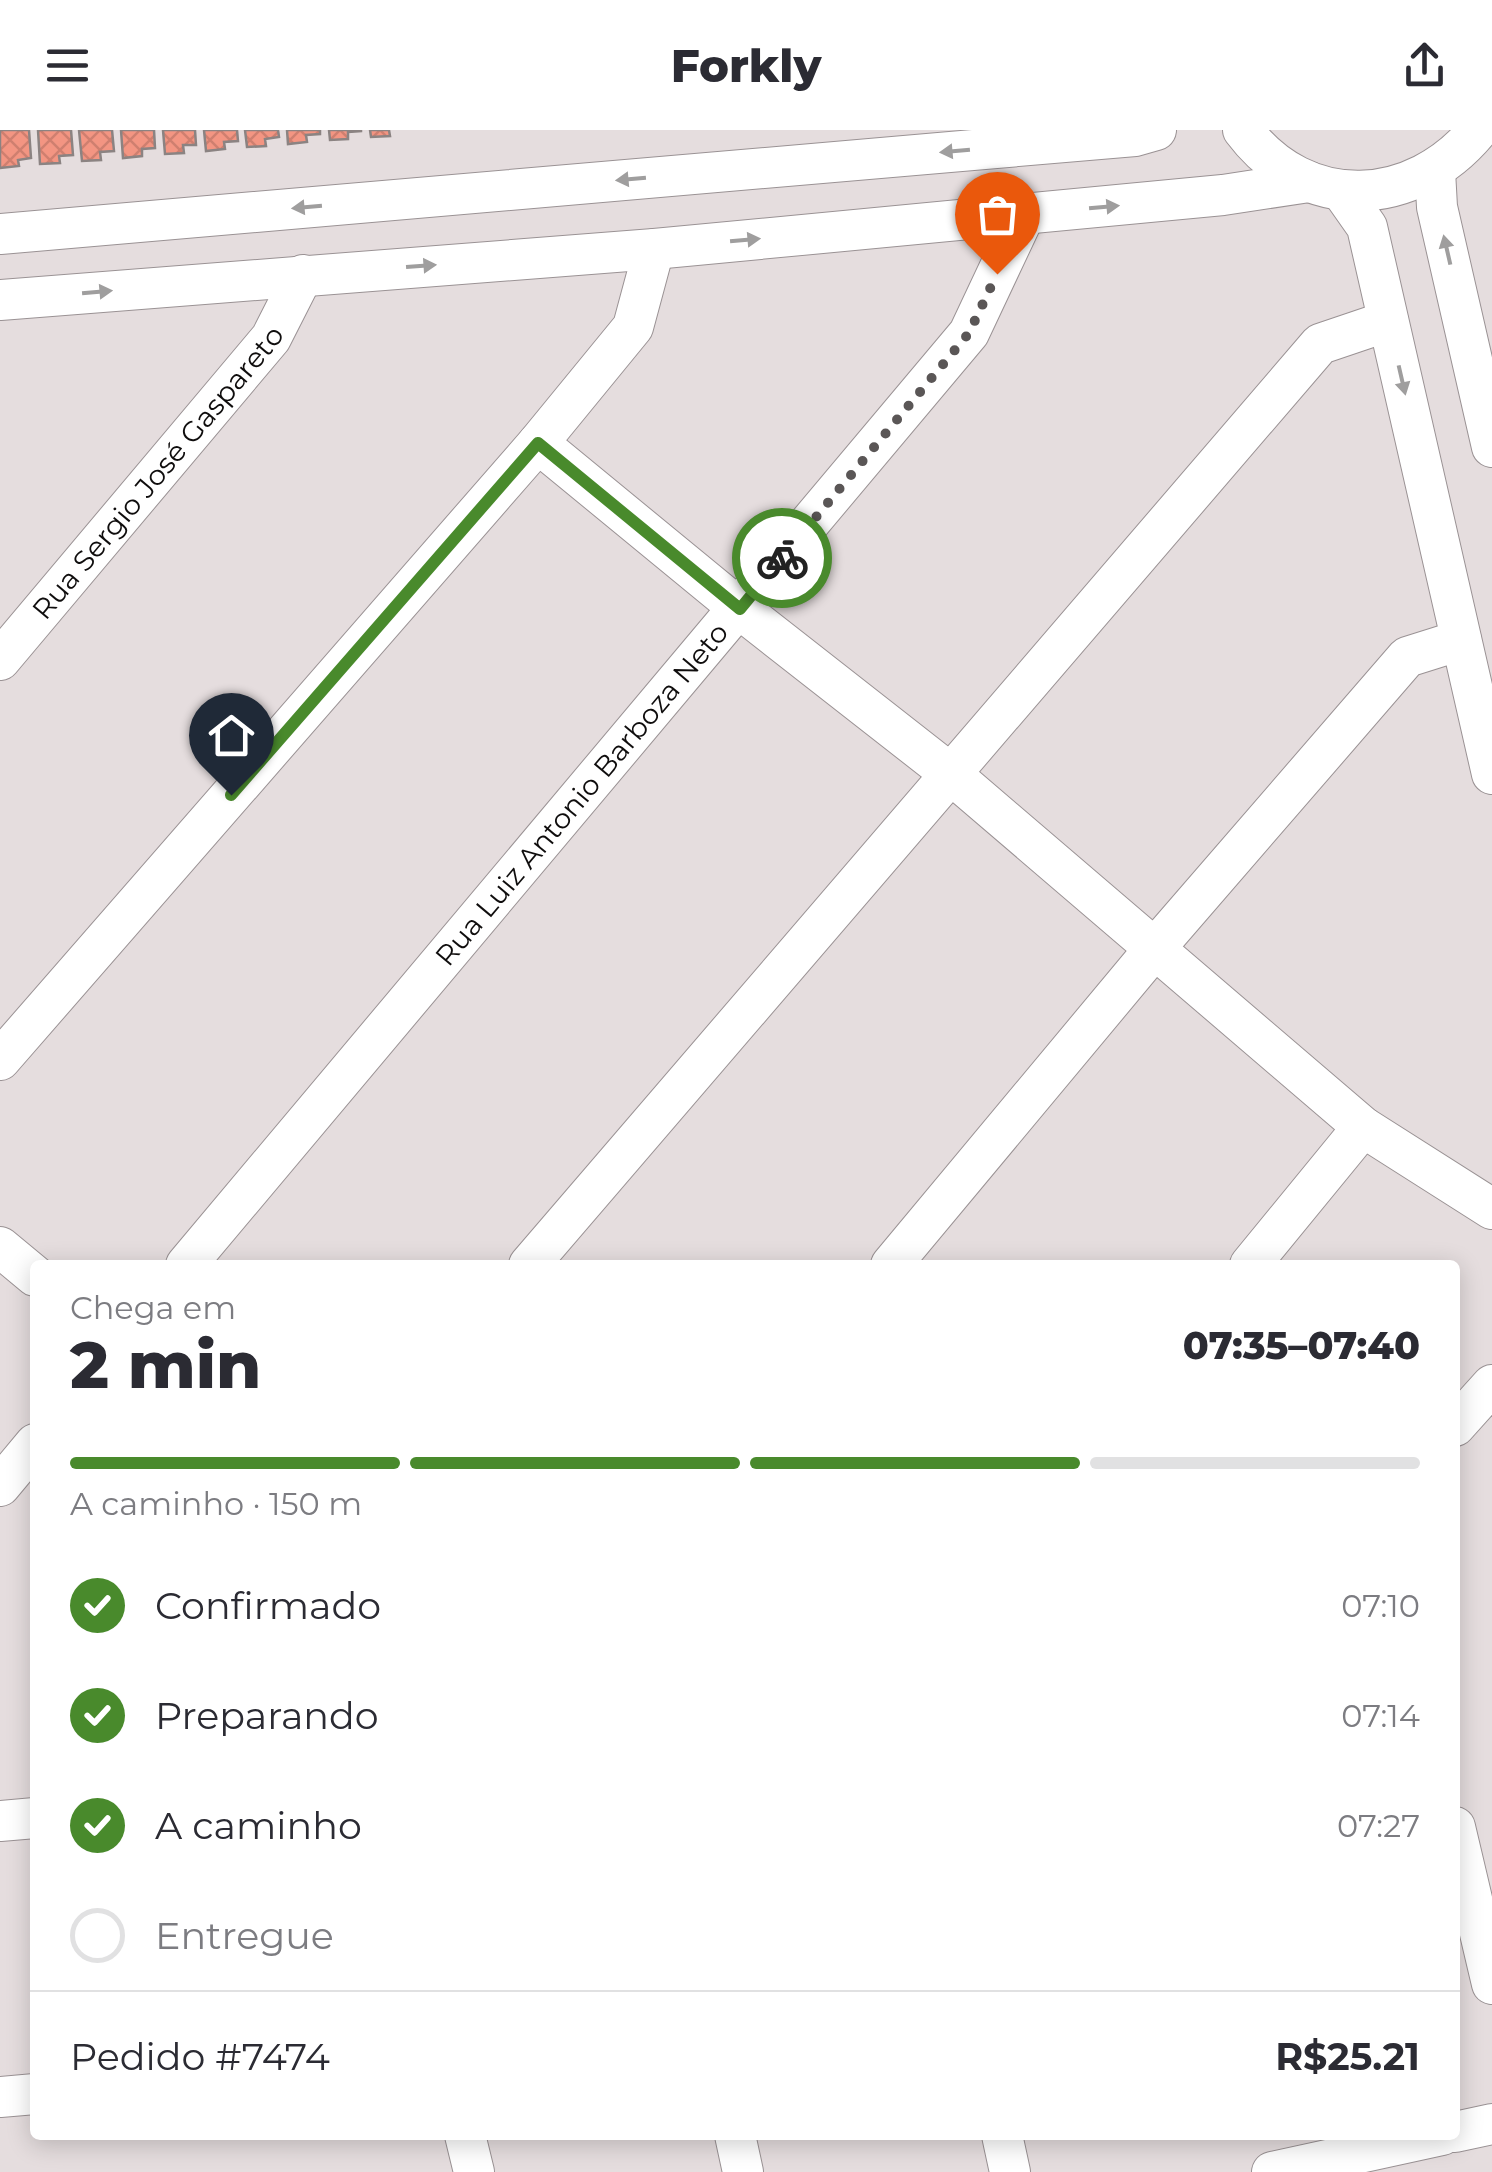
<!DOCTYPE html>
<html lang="pt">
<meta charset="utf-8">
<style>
body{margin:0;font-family:Montserrat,sans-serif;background:#f2f2f3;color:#2b2b33;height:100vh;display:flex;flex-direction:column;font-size:38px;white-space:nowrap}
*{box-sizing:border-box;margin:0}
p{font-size:32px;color:#7c7c81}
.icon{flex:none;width:55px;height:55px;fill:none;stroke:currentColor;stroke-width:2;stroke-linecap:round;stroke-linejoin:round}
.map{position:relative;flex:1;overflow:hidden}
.side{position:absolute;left:30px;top:1130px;width:1430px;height:880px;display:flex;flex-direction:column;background:#fff;border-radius:10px;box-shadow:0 5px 25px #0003}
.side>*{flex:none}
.pin{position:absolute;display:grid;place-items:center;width:85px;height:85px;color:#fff;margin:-102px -42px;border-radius:50% 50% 50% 0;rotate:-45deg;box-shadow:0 0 10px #0007}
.pin .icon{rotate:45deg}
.courier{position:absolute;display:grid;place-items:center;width:100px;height:100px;margin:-50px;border:8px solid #498a2c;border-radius:50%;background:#fff;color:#222;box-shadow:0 2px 12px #0007}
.summary em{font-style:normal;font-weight:800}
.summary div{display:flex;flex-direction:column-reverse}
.summary{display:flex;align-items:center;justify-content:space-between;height:170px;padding:0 40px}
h1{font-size:65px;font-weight:800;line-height:75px}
.bar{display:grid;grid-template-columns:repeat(4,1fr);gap:15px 10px;align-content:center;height:120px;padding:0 40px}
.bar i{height:12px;border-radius:8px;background:#e1e1e2}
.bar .on{background:#498a2c}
.bar p{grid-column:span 4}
.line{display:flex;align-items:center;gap:25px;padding:0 40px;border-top:2px solid #e1e1e2}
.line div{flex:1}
ol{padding:0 40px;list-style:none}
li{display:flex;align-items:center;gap:30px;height:110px}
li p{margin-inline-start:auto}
li .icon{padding:10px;border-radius:50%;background:#498a2c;color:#fff;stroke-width:4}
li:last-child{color:#7c7c81}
li i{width:55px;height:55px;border:5px solid #e1e1e2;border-radius:50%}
header{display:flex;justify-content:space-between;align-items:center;height:130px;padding:0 40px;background:#fff;font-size:45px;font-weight:800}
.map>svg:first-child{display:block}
.building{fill:url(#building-cross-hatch);stroke:#8b8382;stroke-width:2.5}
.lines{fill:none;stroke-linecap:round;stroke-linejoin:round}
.minor-casing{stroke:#9a9294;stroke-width:42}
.minor{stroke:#fff;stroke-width:40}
.oneway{fill:#9f9e9e}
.done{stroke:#5a5656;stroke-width:10;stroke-dasharray:0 18}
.route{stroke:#498a2c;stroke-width:12}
.labels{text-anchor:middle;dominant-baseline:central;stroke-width:9;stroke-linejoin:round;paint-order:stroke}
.street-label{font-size:28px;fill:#0f0d0d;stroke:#e5ddde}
</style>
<header><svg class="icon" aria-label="menu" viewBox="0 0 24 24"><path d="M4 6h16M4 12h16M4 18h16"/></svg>Forkly<svg class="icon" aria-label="share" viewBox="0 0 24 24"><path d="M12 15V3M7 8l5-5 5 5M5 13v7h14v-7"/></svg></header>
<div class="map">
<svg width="1492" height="2042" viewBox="0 0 1492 2042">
<defs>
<pattern id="building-cross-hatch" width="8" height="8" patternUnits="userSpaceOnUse" patternTransform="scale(2.5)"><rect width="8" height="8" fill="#f39582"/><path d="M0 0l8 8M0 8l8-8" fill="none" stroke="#cf7f6f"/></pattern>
</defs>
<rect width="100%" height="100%" fill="#e5ddde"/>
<path class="building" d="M0,0H29L31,28L18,30L19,36L0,38Z
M38,0H71L73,25L59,26L60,33L40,34Z
M79,0H112L114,21L100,22L101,30L82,31Z
M121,0H154L155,18L142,19V26L123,28Z
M163,0H195L196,15H183L184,23L165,24Z
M204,0H237L238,11L224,12L225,19L206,21Z
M245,0H278L279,7L265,9L266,16L247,17Z
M287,0H320V4L306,5L307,12L288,14Z
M329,0H361V1L348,2V9L330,10Z
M370,0H389L390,6L371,7Z"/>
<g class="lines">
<defs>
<g id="minor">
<path d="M1243,0C1306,84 1414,78 1478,0"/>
<path d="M1435,41L1437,77L1492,317"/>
<path d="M1341,60L1367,97L1492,644"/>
<path d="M0,104L1135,6L1156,0"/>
<path d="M0,170L654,119L1223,65L1309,52"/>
<path d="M538,313L740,479L952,645L1363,997L1492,1079"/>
<path id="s1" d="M0,530L271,208L303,145"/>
<path d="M0,930L538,313L633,197L654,119"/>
<path d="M0,1117L35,1146"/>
<path id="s2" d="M186,1135L969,203L1025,84"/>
<path d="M529,1135L1320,214L1388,191"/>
<path d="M891,1135L1156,817L1407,527L1461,510"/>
<path d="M1250,1135L1363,997"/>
<path d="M1455,1296L1492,1255"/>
<path d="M0,1356L35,1314"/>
<path d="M0,1691L35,1688"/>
<path d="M1455,1697L1492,1854"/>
<path d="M0,1967L35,1964"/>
<path d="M1455,2002L1492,1994"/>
<path d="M465,2005L474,2042"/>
<path d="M735,2005L743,2042"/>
<path d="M1002,2005L1010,2042"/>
<path d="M1272,2042L1442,2005"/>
</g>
</defs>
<use href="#minor" class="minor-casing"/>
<use href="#minor" class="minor"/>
</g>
<defs><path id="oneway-solid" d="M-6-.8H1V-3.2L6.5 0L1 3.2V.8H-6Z" transform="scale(2.5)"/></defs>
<g class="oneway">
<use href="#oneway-solid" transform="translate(955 21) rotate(175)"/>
<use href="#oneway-solid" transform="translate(631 49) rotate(175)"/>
<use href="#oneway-solid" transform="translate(307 77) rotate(175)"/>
<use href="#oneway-solid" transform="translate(1104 77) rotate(-5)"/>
<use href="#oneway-solid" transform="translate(745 110) rotate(-5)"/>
<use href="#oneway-solid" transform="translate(1447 120) rotate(-103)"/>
<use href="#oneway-solid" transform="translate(421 136) rotate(-4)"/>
<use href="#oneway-solid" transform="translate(97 162) rotate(-5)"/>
<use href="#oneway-solid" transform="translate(1402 250) rotate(77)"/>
</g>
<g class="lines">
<path class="done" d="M782,428L969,203L997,144"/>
<path class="route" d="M231,665L538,313L740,479L782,428"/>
</g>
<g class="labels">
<g class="street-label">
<text stroke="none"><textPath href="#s1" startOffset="245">Rua Sergio José Gaspareto</textPath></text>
<text stroke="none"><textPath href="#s2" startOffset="615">Rua Luiz Antonio Barboza Neto</textPath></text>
</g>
</g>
</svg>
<div class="pin" style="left:997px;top:144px;background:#ea580c"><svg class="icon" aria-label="bag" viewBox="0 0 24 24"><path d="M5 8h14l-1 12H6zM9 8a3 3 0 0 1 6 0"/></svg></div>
<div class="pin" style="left:231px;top:665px;background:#1f2937"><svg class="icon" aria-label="home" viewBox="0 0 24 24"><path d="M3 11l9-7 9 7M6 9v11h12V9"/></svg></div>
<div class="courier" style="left:782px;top:428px"><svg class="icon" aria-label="bike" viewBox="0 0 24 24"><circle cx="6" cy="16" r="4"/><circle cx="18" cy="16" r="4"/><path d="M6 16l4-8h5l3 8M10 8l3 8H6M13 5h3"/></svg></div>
<section class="side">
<div class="summary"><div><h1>2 min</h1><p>Chega em</p></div><em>07:35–07:40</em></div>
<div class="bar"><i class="on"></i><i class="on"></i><i class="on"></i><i></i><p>A caminho · 150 m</p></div>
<ol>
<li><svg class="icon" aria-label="check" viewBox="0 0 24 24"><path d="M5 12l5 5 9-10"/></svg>Confirmado<p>07:10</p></li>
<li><svg class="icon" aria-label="check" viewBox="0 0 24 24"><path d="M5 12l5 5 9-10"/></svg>Preparando<p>07:14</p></li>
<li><svg class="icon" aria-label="check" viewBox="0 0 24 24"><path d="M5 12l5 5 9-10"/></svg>A caminho<p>07:27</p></li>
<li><i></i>Entregue</li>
</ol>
<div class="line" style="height:130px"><div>Pedido #7474</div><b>R$25.21</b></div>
</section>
</div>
